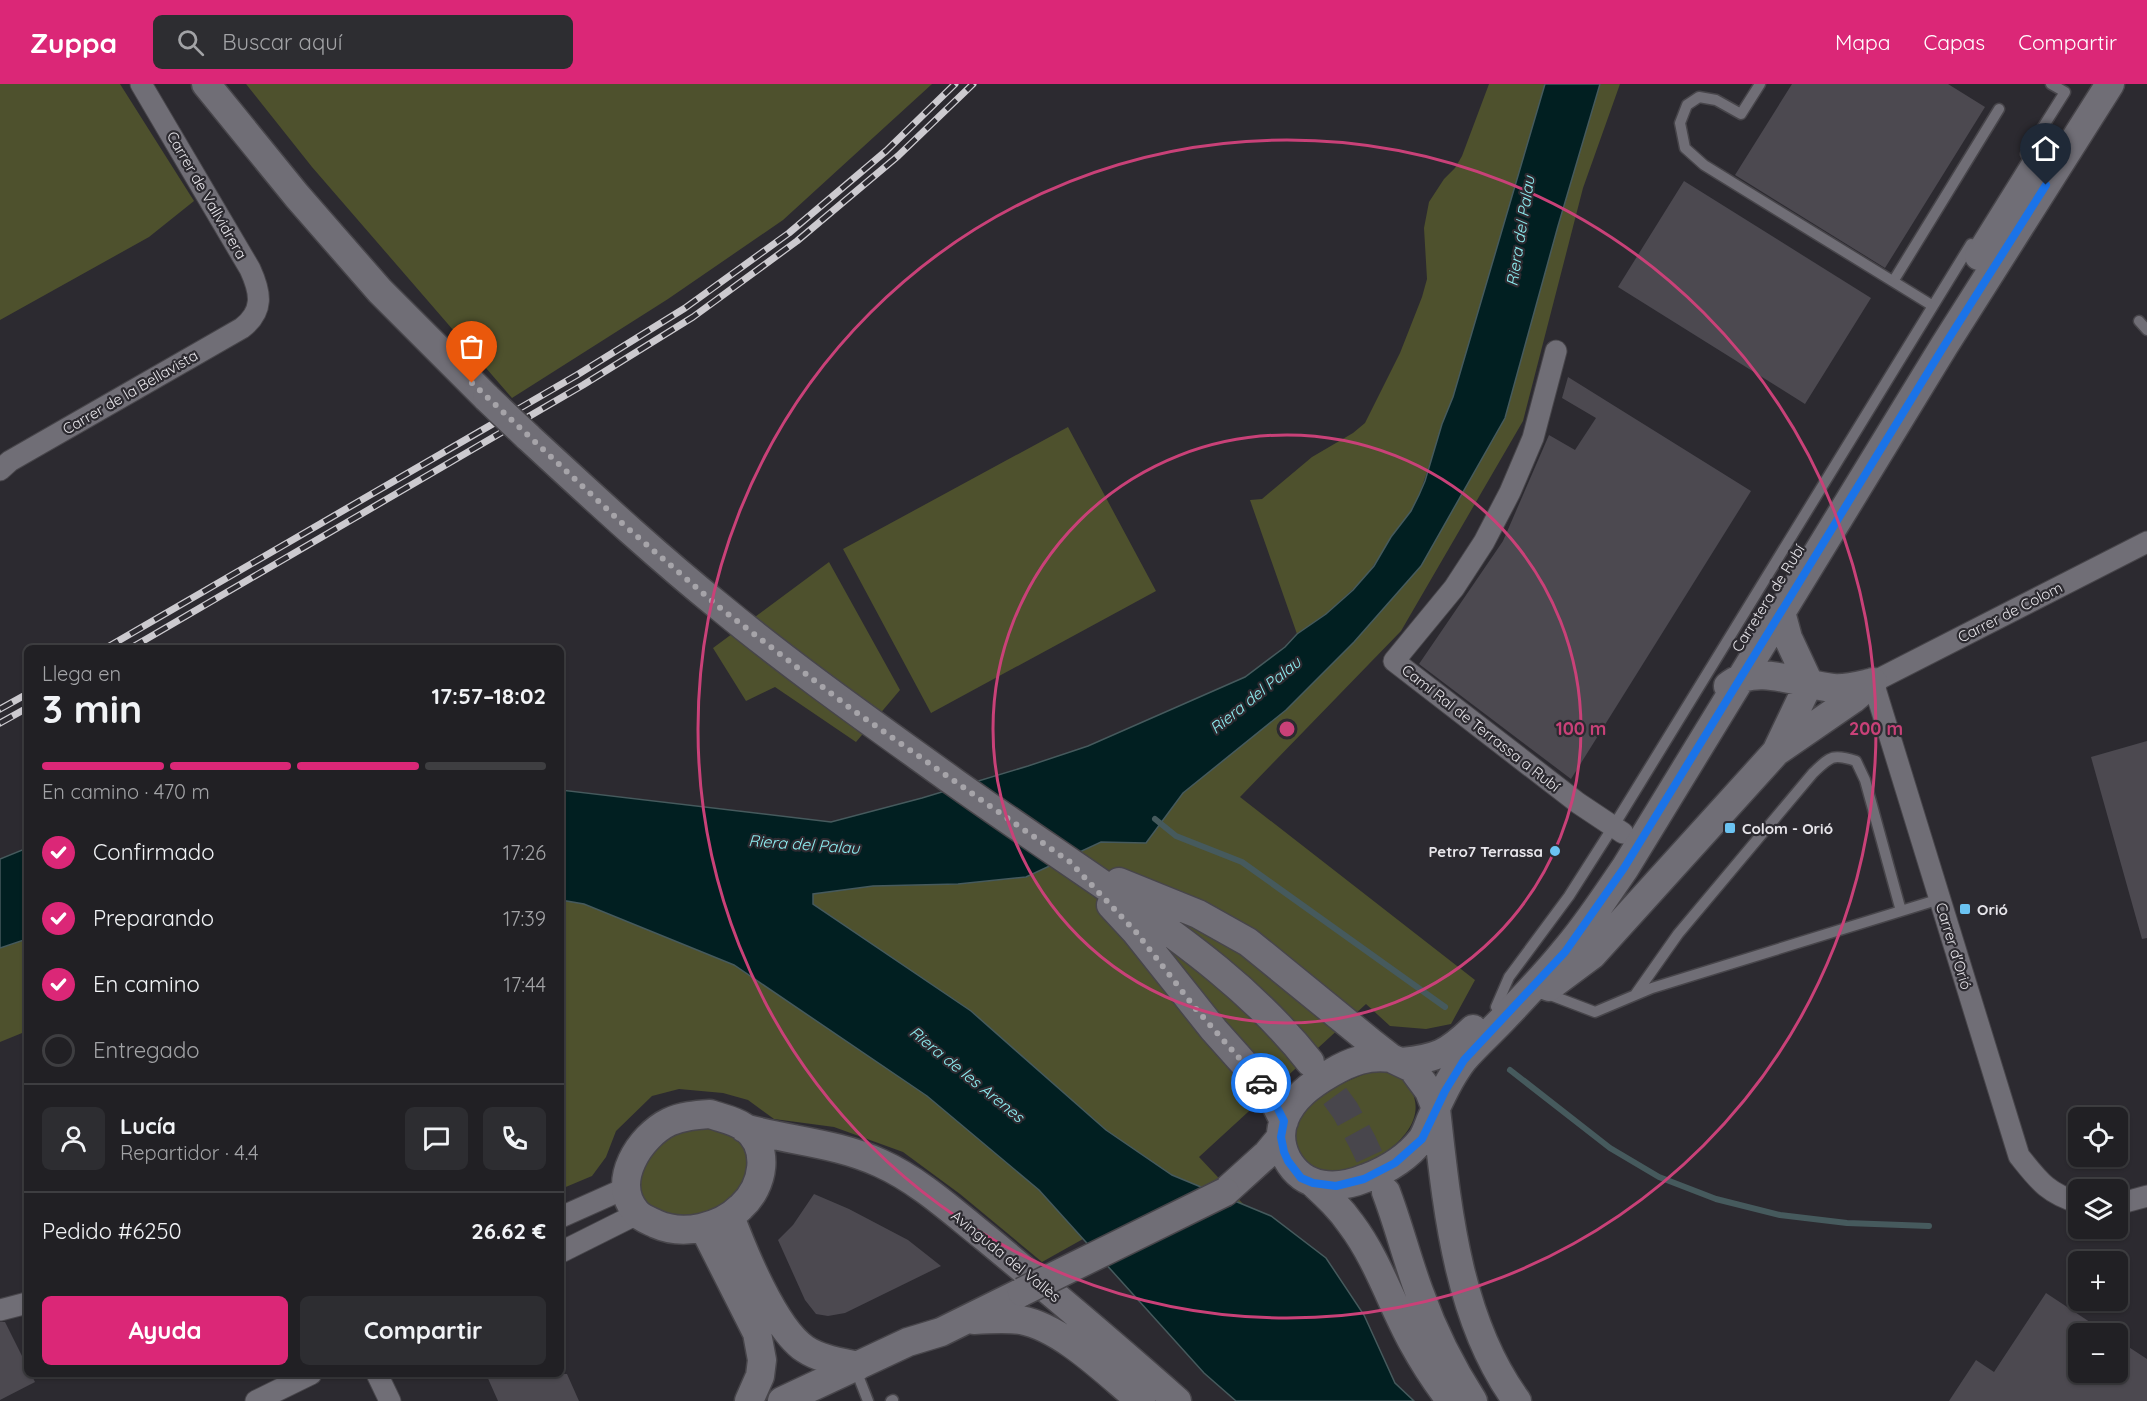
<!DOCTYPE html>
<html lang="es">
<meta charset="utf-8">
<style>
body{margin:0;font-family:Quicksand,sans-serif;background:#2d2d31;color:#f1f3f6;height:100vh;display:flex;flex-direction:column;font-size:22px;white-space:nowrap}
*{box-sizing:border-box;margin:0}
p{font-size:20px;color:#a2a3a6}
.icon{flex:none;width:33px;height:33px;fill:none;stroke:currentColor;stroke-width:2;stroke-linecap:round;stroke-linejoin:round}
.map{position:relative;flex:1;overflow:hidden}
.side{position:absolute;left:24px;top:561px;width:540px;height:732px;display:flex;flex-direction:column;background:#212024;border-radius:9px;box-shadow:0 2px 4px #0004,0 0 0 2px #3e3e41}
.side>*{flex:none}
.controls{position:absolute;left:2068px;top:1023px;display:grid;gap:12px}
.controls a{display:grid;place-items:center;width:60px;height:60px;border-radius:9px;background:#212024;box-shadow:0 2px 4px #0004,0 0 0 2px #3e3e41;font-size:30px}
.pin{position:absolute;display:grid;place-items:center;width:51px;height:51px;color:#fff;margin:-62px -26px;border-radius:50% 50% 50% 0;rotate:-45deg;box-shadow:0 0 6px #0007}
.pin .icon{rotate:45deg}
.courier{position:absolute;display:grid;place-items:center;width:60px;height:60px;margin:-30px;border:4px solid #1a73e8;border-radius:50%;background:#fff;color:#222;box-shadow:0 2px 8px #0007}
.overview em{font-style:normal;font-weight:700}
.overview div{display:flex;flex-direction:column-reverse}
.overview{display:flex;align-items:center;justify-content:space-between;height:102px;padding:0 18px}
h1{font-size:39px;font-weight:700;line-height:45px}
.bar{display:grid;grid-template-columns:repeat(4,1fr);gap:9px 6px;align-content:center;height:72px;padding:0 18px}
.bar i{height:8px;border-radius:4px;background:#3e3e41}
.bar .on{background:#db2777}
.bar p{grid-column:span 4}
.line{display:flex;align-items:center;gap:15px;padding:0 18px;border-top:2px solid #3e3e41}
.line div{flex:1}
.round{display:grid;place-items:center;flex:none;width:63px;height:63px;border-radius:9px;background:#2d2d31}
ol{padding:0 18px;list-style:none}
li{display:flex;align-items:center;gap:18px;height:66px}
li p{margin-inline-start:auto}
li .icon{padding:6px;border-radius:50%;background:#db2777;color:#fff;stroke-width:4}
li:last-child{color:#a2a3a6}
li i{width:33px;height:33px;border:3px solid #3e3e41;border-radius:50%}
.action{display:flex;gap:12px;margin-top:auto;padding:12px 18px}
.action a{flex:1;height:69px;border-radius:9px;background:#db2777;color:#fff;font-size:24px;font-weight:700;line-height:69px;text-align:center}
.action a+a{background:#2d2d31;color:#f1f3f6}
header{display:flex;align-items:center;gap:36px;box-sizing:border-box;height:84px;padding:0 30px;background:#db2777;color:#fff}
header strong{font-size:28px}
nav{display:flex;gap:33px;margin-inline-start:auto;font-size:21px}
.search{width:420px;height:54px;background:#2d2d31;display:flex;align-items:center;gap:15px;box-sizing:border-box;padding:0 21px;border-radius:9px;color:#a2a3a6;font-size:22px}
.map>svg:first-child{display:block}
.green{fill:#4e512d}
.water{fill:#011f21;stroke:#465a5d;stroke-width:1.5}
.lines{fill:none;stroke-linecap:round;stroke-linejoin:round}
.stream{stroke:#465a5d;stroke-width:6}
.building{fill:#4c4950}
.secondary-tunnel{stroke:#48464c;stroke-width:28;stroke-dasharray:28 14;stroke-linecap:butt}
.service-casing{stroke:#47454a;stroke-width:13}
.minor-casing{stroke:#47454a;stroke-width:23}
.secondary-casing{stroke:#47454a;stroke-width:31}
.service{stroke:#706e76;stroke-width:10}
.minor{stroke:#706e76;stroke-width:21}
.secondary{stroke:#706e76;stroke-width:28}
.rail-casing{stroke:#cccacf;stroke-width:7}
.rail{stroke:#2c2a30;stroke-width:4.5;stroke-dasharray:14;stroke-linecap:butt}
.secondary-bridge-casing{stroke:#47454a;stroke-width:31;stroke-linecap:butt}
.secondary-bridge{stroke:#706e76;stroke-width:28}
.done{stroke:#a6a4a9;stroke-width:6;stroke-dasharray:0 10.8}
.route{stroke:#1a73e8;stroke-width:8}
.ring{fill:none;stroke:#c94178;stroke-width:3}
.poi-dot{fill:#6bc3f2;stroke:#2c2a30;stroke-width:2}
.labels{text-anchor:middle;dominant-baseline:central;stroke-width:4.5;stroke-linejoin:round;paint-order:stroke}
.street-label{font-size:15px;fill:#e7e5ea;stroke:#2c2a30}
.poi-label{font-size:15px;font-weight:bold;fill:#e7e5ea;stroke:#2c2a30;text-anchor:start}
.water-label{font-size:16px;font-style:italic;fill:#8feff3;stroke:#2c2a30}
.centre{fill:#c94178;stroke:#2c2a30;stroke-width:3}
.ring-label{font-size:18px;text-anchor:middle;font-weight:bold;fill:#c94178;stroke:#2c2a30;stroke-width:4.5;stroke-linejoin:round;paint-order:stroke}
</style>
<header>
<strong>Zuppa</strong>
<div class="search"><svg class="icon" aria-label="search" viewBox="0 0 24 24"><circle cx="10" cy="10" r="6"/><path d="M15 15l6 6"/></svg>Buscar aquí</div>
<nav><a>Mapa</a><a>Capas</a><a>Compartir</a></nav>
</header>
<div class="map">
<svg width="2147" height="1317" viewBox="0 0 2147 1317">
<rect width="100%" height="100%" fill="#2c2a30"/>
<path class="green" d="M0,0H120L194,117L149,153L0,236Z
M246,0H932L783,136L668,215L512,314L312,83Z
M1489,0H1545L1453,313L1419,411L1411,427L1364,495L1326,530L1297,550L1250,416L1262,415L1312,373L1353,349L1365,339L1400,269L1422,213L1427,195L1424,144L1429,118L1444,95L1455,84L1462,72Z
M1600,0H1620L1583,104L1523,337L1401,547L1240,713L1475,896L1451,940L1426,945L1390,942L1366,920L1199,1073L1246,1123L1172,1091L1106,1046L971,927L813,820V810L873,802L958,800L1026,793L1102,758L1146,759L1183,709L1286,626L1354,558L1558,142Z
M1068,343L1156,507L931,629L843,465Z
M829,478L900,606L856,658L775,603L746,617L713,564Z
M561,816L584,820L734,881L928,1012L1039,1106L1083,1155L1042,1178L960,1110L903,1068L834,1043L774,1035L748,1016L723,1009L679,1005L652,1012L616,1047L606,1073L592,1092L561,1105Z
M27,855V947L0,958V864Z
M1379,986C1393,988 1406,995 1412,1008C1431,1047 1371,1084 1339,1087C1322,1089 1314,1086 1303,1074C1268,1033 1348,992 1379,986Z
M707,1042C719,1045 732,1048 740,1058C767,1090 723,1129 692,1133C682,1135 669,1132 659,1131L640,1112L639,1088L650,1068L673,1050Z"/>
<path class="water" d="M1545,0H1600L1558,142L1505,334L1421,482L1354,558L1286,626L1183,709L1146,759L1101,758L1026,793L958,800L873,802L813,810V820L971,927L1106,1046L1172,1091L1271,1132L1326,1174L1364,1231L1395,1299L1414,1317H1236L1204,1289L1039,1106L927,1012L734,881L584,820L561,816V706L831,738L922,714L1028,682L1088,662L1245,593L1285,563L1297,550L1326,530L1353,506L1374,482L1391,453L1411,427L1419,411L1425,397L1442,340L1453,313Z
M27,764V855L0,864V775Z"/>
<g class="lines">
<path class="stream" d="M1155,735L1176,752L1242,778L1445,923
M1510,986L1610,1064L1659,1093L1716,1115L1780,1131L1847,1139L1929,1142"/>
</g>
<path class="building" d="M1792,0H1948L1985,23L1885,184L1735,91Z
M1684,97L1871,214L1805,320L1618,203Z
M1568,293L1751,407L1571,695L1419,580L1503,457L1549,351L1575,366L1596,334L1562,314Z
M2147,657V854L2142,855L2091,673Z
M814,1110L849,1125L908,1156L941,1182L845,1229L828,1232L816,1230L805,1216L778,1156L793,1141Z
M2046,1209L2108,1250H2079V1288H2118V1256L2147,1275V1317H1949L1976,1276L1994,1288Z
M0,1238H5L27,1282V1290H31L35,1298L0,1316Z
M486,1290H567L579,1317H498Z"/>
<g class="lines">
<path class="secondary-tunnel" d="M1310,978L1345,1026L1362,1057L1386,1108"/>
<defs>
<path id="service" d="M1760,0L1741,30L1716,16L1699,13L1687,21L1680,39L1685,64L1704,81L1933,222
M2026,70L2065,8L2051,0
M1894,196L1999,25
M2139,237L2147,246
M1545,909L1595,928L1652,904L1940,815
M1635,911L1678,850L1813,689C1830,673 1832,669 1856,677L1865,696L1901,827
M1496,923L1509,893L1569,812L1613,743L1971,160
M857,1289L868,1317
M891,1317L893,1316"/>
<path id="minor" d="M1556,267L1533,354L1510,408L1484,458L1454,504L1394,577L1578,719L1623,749
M0,386L10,377L242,244C264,227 261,209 250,185L141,0
M2079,1119C2047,1109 2039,1097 2019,1072L1873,598L2147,458
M2118,1120L2147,1112
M561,1133L626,1104
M561,1168L637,1130
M0,1226L27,1219
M377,1290L390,1317
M256,1317L311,1290"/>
<path id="secondary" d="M206,0L297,112L380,207L487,314
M1979,172L2045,66
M527,352C590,410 653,469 720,523C795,585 875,641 954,698C1006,735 1060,771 1112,807C1184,857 1256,909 1310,978
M1728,602C1756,578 1801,601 1833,604C1846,605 1857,602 1870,599
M1777,666L1809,599L1788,554L1781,528
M1119,798L1198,830L1248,858L1372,959L1391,974L1412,984L1429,1007L1436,1025C1447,1123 1457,1235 1517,1317
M1111,821L1136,848L1214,946L1256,993L1272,1013L1284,1037
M1549,903L1592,871L1776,668L1853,615L1873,598
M1391,974C1369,971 1351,977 1331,989C1312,1000 1292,1014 1284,1036C1279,1049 1281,1063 1287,1075C1304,1106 1337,1106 1366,1094C1387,1086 1408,1073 1422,1055C1426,1049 1428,1042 1431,1035C1440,1015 1450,993 1464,975C1477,960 1492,947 1505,933C1525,912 1545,891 1563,869C1586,843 1605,813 1625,784L1944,262L2110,0
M1402,978C1437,974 1447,970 1473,945
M710,1030C721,1034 734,1036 744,1043C771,1063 764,1102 741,1123C720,1144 683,1152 656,1140C650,1137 641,1134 636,1128C610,1098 640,1052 669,1038C682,1032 696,1031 710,1030Z
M744,1044C790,1057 837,1059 880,1079C920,1097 953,1128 987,1155C1051,1208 1115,1262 1177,1317
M1313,1099C1327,1112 1340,1124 1351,1140C1378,1176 1391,1219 1413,1259C1424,1279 1437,1299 1451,1317
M1225,1108L1267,1070L1281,1053
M1386,1108C1399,1142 1407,1176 1420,1210C1433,1247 1451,1283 1473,1317
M730,1132C743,1167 774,1244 805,1265C820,1275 840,1278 858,1282
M704,1144L757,1249L762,1276L760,1292L749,1317
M974,1236C990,1235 1006,1234 1021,1236C1063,1244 1108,1290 1141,1317
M782,1317L908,1258L941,1248L1022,1208"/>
</defs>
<use href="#service" class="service-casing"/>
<use href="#minor" class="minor-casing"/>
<use href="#secondary" class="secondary-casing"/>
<use href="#service" class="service"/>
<use href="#minor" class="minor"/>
<use href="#secondary" class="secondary"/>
<defs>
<path id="rail" d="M106,564L577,291L685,224L789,149L886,67L955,0
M131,564L583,301L693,233L797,157L898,72L973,0
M0,625L27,610
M0,639L27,624"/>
</defs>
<use href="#rail" class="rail-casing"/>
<use href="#rail" class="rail"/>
<defs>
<path id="secondary-bridge" d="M487,314L527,352
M1022,1208L1225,1108"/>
</defs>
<use href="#secondary-bridge" class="secondary-bridge-casing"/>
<use href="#secondary-bridge" class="secondary-bridge"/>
</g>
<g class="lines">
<path class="done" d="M472,299L625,442L719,523L850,624L1070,778L1136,848L1196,925L1261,999"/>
<path class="route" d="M1261,999L1272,1013L1284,1037L1281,1053L1284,1068L1288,1077L1301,1094L1313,1099L1336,1102L1364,1095L1395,1079L1422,1055L1445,1007L1464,976L1565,868L1624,784L1944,262L2046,101"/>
</g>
<g class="ring">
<circle cx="1287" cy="645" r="294"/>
<circle cx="1287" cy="645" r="589"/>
</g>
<g class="poi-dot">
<rect x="1724" y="738" width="12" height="12" rx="3"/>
<circle cx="1555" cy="767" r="6"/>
<rect x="1959" y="819" width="12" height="12" rx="3"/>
</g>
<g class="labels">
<g class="street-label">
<text transform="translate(207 111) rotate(60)">Carrer de Vallvidrera</text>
<text transform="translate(130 308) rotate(-30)">Carrer de la Bellavista</text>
<text transform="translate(1768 514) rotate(-58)">Carretera de Rubí</text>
<text transform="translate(2010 528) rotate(-27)">Carrer de Colom</text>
<text transform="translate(1481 644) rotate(38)">Camí Ral de Terrassa a Rubí</text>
<text transform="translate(1954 862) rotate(73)">Carrer d'Orió</text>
<text transform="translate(1006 1172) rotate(39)">Avinguda del Vallès</text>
</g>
<g class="poi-label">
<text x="1742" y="744">Colom - Orió</text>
<text x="1543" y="767" text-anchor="end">Petro7 Terrassa</text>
<text x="1977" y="825">Orió</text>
</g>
<g class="water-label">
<text transform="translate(1520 147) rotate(-81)">Riera del Palau</text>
<text transform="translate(1255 611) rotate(-39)">Riera del Palau</text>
<text transform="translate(804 760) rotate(4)">Riera del Palau</text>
<text transform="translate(967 990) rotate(39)">Riera de les Arenes</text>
</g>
</g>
<circle cx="1287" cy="645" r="9" class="centre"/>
<g class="ring-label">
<text x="1581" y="651">100 m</text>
<text x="1876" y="651">200 m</text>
</g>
</svg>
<div class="controls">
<a><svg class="icon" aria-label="locate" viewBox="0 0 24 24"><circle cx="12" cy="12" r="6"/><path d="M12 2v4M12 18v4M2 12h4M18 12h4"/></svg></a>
<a><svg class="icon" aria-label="layers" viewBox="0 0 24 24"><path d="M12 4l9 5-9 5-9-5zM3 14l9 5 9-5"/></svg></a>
<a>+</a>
<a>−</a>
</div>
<div class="pin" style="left:472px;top:299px;background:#ea580c"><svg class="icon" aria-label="bag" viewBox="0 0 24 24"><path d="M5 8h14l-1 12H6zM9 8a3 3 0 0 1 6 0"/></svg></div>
<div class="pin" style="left:2046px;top:101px;background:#1f2937"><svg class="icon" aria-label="home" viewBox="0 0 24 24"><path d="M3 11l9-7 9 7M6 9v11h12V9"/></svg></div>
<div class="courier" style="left:1261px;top:999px"><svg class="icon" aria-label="car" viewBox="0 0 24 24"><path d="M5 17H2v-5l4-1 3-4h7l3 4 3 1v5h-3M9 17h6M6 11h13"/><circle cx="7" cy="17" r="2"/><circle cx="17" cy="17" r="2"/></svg></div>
<section class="side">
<div class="overview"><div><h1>3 min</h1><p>Llega en</p></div><em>17:57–18:02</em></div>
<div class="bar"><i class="on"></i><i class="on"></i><i class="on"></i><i></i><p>En camino · 470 m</p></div>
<ol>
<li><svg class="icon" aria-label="check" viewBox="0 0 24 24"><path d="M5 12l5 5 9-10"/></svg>Confirmado<p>17:26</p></li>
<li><svg class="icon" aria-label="check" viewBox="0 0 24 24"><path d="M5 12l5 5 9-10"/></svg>Preparando<p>17:39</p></li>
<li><svg class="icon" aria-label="check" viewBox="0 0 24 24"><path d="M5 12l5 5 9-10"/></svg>En camino<p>17:44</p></li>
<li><i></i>Entregado</li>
</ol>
<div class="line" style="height:108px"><a class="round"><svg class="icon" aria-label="person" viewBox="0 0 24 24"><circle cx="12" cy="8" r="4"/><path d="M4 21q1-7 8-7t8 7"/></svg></a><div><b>Lucía</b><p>Repartidor · 4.4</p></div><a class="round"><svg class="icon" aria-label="chat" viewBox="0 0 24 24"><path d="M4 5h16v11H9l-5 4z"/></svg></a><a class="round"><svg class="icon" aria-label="phone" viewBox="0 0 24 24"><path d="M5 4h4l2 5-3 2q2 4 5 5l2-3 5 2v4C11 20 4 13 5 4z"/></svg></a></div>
<div class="line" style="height:78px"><div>Pedido #6250</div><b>26.62 €</b></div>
<div class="action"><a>Ayuda</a><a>Compartir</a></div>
</section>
</div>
